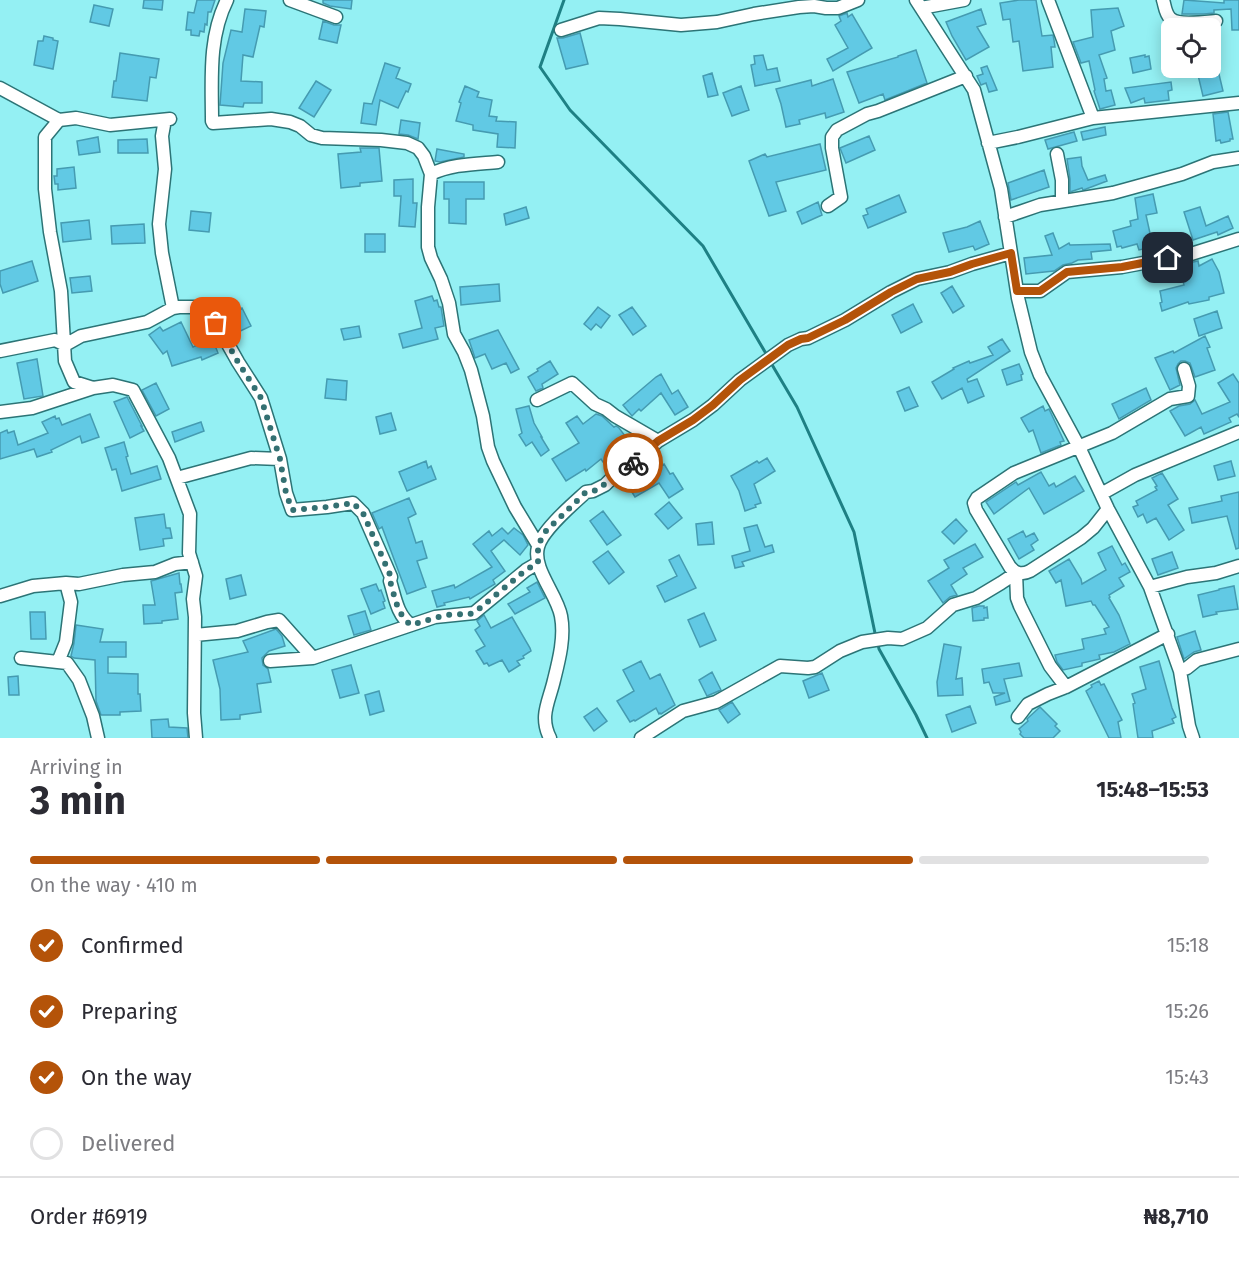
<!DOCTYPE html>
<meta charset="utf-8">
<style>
body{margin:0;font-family:"Fira Sans",sans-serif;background:#f7f7f7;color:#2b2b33;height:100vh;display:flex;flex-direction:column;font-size:22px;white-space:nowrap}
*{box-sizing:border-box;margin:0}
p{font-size:20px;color:#7c7c81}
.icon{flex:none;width:33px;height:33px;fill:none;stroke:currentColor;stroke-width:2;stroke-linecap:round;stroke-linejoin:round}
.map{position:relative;height:738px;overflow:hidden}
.sheet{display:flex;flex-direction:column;background:#fff;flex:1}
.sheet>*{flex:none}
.controls{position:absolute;left:1161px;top:18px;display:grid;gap:12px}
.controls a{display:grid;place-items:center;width:60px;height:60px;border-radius:9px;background:#fff;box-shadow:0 3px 15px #0003;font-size:30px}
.pin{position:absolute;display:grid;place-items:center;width:51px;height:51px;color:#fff;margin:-26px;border-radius:12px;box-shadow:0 3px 9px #0006}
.courier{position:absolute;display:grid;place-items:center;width:60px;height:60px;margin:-30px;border:4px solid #b45309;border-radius:50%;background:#fff;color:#222;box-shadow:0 2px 8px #0007}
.headline em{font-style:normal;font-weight:700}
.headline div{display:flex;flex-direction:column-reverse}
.headline{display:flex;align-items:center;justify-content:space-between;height:102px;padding:0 30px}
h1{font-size:39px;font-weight:700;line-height:45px}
.bar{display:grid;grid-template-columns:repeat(4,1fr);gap:9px 6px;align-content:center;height:72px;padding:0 30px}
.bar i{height:8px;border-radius:4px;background:#e1e1e2}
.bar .active{background:#b45309}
.bar p{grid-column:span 4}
.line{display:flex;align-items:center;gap:15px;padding:0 30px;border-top:2px solid #e1e1e2}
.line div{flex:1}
ol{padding:0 30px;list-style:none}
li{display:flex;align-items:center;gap:18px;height:66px}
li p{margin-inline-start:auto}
li .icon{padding:6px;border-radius:50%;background:#b45309;color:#fff;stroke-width:4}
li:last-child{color:#7c7c81}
li i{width:33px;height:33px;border:3px solid #e1e1e2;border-radius:50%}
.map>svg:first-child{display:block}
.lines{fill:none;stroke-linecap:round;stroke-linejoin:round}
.stream{stroke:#1e8084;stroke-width:3}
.building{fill:#61c9e4;stroke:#459bb1;stroke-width:1.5}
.minor-casing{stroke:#2c7476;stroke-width:15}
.minor{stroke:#fff;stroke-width:12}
.done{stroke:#347072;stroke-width:6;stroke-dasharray:0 10.8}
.route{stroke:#b45309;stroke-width:8}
</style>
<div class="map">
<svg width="1239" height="738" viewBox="0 0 1239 738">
<rect width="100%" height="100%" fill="#94f0f3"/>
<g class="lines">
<path class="stream" d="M564,0L540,67L570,110L703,246L768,357
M771,363L797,407L854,532L876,638
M878,644L879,649L916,715L927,738"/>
</g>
<path class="building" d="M144,0H163L162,10L143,8Z
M197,0H215L211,12H208L207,25L205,24L204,32L200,31L199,36L191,35V30H186L188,12L194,13Z
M323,0H352L351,9L330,6L323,3Z
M1019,0H1036L1042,36L1053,35L1054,40L1055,47H1051L1053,67L1023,71L1019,41L1013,42L1010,19L1003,20L1000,3Z
M1184,0L1224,3V0H1239V30H1232L1231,9L1214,10V13L1204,14H1182Z
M94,5L113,9L109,26L90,22Z
M1118,8L1124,26L1111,31L1115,50L1099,55L1107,78L1104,79L1106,91L1111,90L1115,105L1100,109L1094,91L1095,90L1089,61L1081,63L1073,42L1093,37L1091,10Z
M245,9L266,11L264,27L260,26L253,57L243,55L241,81L262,82V103H244L243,107L220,105L223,63L231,30L242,32Z
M981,9L986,24L977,27L989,47L966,60L952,36L946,22Z
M847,13L848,17L852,14L872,48L833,71L827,59L848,48L835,25L841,21L839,16Z
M323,21L334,25H341L337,43L319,39Z
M580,33L588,64L566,69L557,38H563Z
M44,36L53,38V40L58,41L53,69L34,65L38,41H43Z
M916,50L927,83L885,100L883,94L859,103L847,72L898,57V56Z
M120,53L159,59L156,78L150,77L147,101L112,97L114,81H116Z
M763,55L767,70L777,68L780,81L755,86L751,65L755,64L754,56Z
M1145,55V57L1149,56L1151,69L1133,73L1130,58Z
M385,63L400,68L396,78L411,84L408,92L406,91L398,108L380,100L376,125L361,123L364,103L372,104Z
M987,66L997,90L989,92L986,83L981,85L977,76L983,74L981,68Z
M1218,70L1223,91L1203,96L1198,75Z
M712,73L718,95L708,97L703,76Z
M833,79L844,112L826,118L825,113L799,120L800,124L786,127L781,104L776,89L811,80L812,86Z
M316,81L331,90L314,117L299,108Z
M1171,82L1172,90L1168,91L1169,100L1145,103L1144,98L1131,103L1125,88Z
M465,86L479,92L477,97L492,100L489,116L497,117L496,121L516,122L515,148L497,147L498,134L473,130V125L456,121L461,103L459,102Z
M741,86L749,110L732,116L723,93Z
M1228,112L1233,139H1230V141L1221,143L1220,140L1216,141L1213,114Z
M401,120L420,123L418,139L408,135L399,134Z
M1105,127L1106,135L1083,140L1081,132Z
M1074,132L1077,141L1048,149L1045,140Z
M869,136L875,150L846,163L840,148Z
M98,137L100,152L79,155L77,141Z
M147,139L148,153H118V140Z
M820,144L826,170L776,182L786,211L769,216L749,161L765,154L767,157Z
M360,148H379L382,181L360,183V186L341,188L338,154L361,152Z
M437,149L464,154V157L440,162L435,161Z
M1081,157L1082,166L1088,180L1105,175L1107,181L1086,189L1083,190L1082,188L1070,192V179L1067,159Z
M74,167L76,188L58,190V184H55L54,176H57V169Z
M1044,170L1049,187L1011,200L1008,183Z
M413,179V203H417L415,227L399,226L401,196H394V180Z
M444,182H484V199H466V224L449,223V199H444Z
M1153,194L1157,213L1146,215L1153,247L1139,250L1137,244L1122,248L1121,246L1117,247L1113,231L1131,226L1130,221L1138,219L1135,198Z
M899,195L906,212L868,228L863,216L868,214L866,209Z
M818,202L822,215L802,224L797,212Z
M526,207L529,218L506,225L504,214Z
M1200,207L1206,226L1228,216L1233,228L1218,235L1217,232L1193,240L1184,212Z
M191,211L211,213L209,232L189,230Z
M89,220L91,239L63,242L61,223Z
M980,221L989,244L975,250L973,246L949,252L943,233L967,227Z
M144,224L145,243L112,244L111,226Z
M1053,233L1059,249L1069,243L1070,245L1110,244L1111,250L1091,252L1092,259L1078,260L1072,263L1063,265L1054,271L1026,274L1024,258L1052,255L1045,236Z
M365,234H385V252H365Z
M1212,259L1219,272L1224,293L1209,297V300L1189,304L1188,302L1162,311L1160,303L1162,302L1160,291L1184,285L1179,265L1198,261L1199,266Z
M32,261L38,281L3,293L0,284V271Z
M90,276L92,291L72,293L70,278Z
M499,284L500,301L461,305L460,287Z
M952,286L964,306L953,313L941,293Z
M432,296L434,301L437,300L439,307H441L444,326L435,328L438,339L403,348L399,334L422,328L415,301Z
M913,304L922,322L901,333L892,315Z
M598,307L610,316L601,328L596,324L591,330L584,324Z
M632,307L646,326L633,335L619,315Z
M242,308L251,326L232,335L222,317Z
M1217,311L1222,328L1199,336L1194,319Z
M181,322L193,347L212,338L218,353L202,360L201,357L172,366L167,351L163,354L149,335L160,327L163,331Z
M359,326L361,337L344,340L341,329Z
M498,330L519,369L511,373L506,363L492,369L485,354L475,358L469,340Z
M1205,336L1210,347L1207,348L1215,370L1195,377L1190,363L1185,361H1181L1178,364L1176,368L1180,385L1170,390L1155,358L1173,351L1174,353Z
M1002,339L1010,351L967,379L968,382L977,379L984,396L968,403L962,388L942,399L932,382L954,369L953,368L969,361L970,363L993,355L988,347Z
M37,359L43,396L24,399L17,363Z
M550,361L558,374L542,384L543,388L536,391L528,377L538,371L537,369Z
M1019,364L1023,374L1021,375L1022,380L1007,385L1002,370Z
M661,374L672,394L678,390L688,407L675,415L661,393L641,411L639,409L632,416L623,405L656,377Z
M1233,374L1239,383V417L1237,414L1229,418L1231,422L1204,434L1201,427L1185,436L1170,411L1179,406L1190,404L1195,400L1202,414L1230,402L1218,383Z
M327,379L347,381L346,400L325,398Z
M156,383L169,409L156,416L142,390Z
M909,387L918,406L905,411L897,392Z
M1146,388L1151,400L1119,419L1112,404Z
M127,397L142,426H141L144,431L130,438L114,402Z
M529,406L534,423L542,437H541L549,450L541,456L532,442L526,446L519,435L522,433L516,409Z
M1043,406L1045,411L1049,409L1064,441L1060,442L1061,445L1041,453L1033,430L1029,432L1021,418Z
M391,413L396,430L380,434L376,417Z
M90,414L99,437L82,443L80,436L51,450L52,452L37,457L34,449L0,459V433L7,430L8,433L14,431L18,445L48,433L42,422L55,416L56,419L59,418L62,425Z
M596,414L602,416L614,427L616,426L619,428L629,441L614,452L615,453L603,462L601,459L586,471L585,469L566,481L552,459L579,443L566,423L577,416L583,424Z
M201,422L204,431L175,442L172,432Z
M124,442L128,456L126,457L131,474L157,466L161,479L122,491L116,469L112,470L105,448Z
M767,458L775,471L754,484L761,503L755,505L756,507L745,511L739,491L731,476L757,461L759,463Z
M426,461L428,468L431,466L436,479L407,491L399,472Z
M1231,461L1235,476L1218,480L1214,466Z
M664,464L670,474L673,473L683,489L669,498L659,483L635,497L625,481L642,471L645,476Z
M1041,472L1049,486L1054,483L1056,487L1075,476L1084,491L1044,514L1029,488L994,514L986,502L1016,482L1018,485Z
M1162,473L1178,499L1168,505L1184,530L1169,540L1156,518L1147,523L1143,514L1138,517L1133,507L1138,505L1136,501L1157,490L1155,487L1157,486L1152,478Z
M1239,492V548L1236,549L1227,516L1192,523L1189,508L1222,501L1221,496Z
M409,498L416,514L408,518L416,543L422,541L427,558L417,561L426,587L407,594L382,527L379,529L372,513Z
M669,502L682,518L668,529L655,514Z
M603,511L621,535L607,545L590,521Z
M164,514L166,528H170L172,538L163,539L164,546L140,550L135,518Z
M956,519L967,531L954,544L942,532Z
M712,522L714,544L698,545L696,524Z
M757,525L765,547L772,545L774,552L742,562L744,566L735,568L732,556L750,551L744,528Z
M502,528L508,534L514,528L523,535L528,545L520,555L504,540L491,551L505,571L493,580L495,584L470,599L469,597L444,603L445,605L437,607L432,591L454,585L455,588L492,567L473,544L489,531L492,536Z
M1023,531L1026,537L1034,533L1038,540L1031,545L1034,550L1019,559L1008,539Z
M975,544L983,557L963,568L967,574L951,585L957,595L950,597L943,603L928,581L949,568L944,560Z
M1112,546L1122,565L1125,563L1130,572L1119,578L1124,586L1109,595L1110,597L1109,598L1119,615L1130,644L1114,652L1099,655L1100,659L1082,663V666L1063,670L1057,662L1055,655L1084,649L1082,639L1106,634L1104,629L1109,627L1095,605H1093L1091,601L1066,606L1061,580L1056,583L1049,571L1069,559L1081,579L1082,584L1106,570L1098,553Z
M608,551L624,572L609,584L593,562Z
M1172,552L1178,568L1158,575L1152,559Z
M679,555L696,588L665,602L657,586L677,576L669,560Z
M179,573L180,584H181L182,592L175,593L178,619L162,621V623L144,624L143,605H155L151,581Z
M241,575L246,595L230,599L226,579Z
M537,582L545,598L515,614L508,604L530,592L527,588Z
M376,584L379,591L381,590L385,601L383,602L385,608L371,614L361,589Z
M1234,586L1238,609L1216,612L1217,614L1203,617L1198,595L1219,590V589Z
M979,606H984V608L987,607L988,618H984V620L973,621L972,608Z
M365,611L371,630L354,635L348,616Z
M30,612H45L46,639H31Z
M704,613L716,640L700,647L688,620Z
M484,615L491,628L512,617L530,648L531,651L523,656L524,658L517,661L520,665L509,672L502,660L489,666L487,663L484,664L476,651L485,646L475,630L480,626L477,621Z
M76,625L103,629L100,642H126V657H108V673L138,674V694H140L141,711L120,712V715H101L96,701L95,660L74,658L71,656L74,643Z
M276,629L282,636L285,646L269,651L262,658L263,665L268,669L271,682L257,684L261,712L240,715V719L221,720L220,689L213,660L248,652L243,641Z
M1195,631L1201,650L1194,652L1184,659L1177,637Z
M944,644L961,647L956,679L962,678L963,695L938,696L937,682Z
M641,661L650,679L660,674L675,705L661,714L660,713L659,714L656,708L635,721L634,720L630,722L617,701L634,691L623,670Z
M1159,661L1172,708L1176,717L1172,719L1174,723L1152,731L1153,738H1138L1133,704L1135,703L1132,694L1146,689L1140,667Z
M1019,663L1022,676L1004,679L1010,701L996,705L994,697L1005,693H993L989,682L984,683L982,669Z
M351,665L359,693L340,698L332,670Z
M712,672L721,690L707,696L699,680Z
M822,673L829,690L809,698L803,681Z
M18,676L19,695H9L8,677Z
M1099,681L1101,685L1104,684L1122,720L1118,722L1121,738H1109L1086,691L1092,687L1091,685Z
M379,691L384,711L370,715L365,695Z
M732,702L740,714L728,723L719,710Z
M970,706L976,723L952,732L946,715Z
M1040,707L1057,724L1055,726L1060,731L1053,738H1024L1020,734L1021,732L1019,729L1028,721L1027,719L1028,718Z
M597,708L607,721L594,731L584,717Z
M168,719L169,727L187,728L188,738H152L151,720Z"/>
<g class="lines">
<defs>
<path id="minor" d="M227,0C208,38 212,80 212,121L213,123L271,119L290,122L300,126L311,135L322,138L381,140L407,143L418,148L424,156L431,174L428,207V247L431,258L441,279L449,303L454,334L464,352L471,370L483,416L488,447L493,461L515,507L538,545
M290,0L336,17
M916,0L974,90L1001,189L1018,298L1031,352L1040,375L1079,447L1108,509L1150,587L1180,671L1189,726L1193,738
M1048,0L1093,118
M1163,0C1165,6 1165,13 1170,18C1177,26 1205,22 1216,21
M921,8L964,0
M561,30L599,18L620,19L681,25L717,22L754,14L799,7L814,6L826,8H838L858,0
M0,88L59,120
M170,119L110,125L76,118L59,120L45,137V189L50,232L61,291L65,361L74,382L93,388L113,385L133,390L169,458L190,514L189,553L196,576L193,599L195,617L194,713L196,738
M988,143L1018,137L1093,118L1239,103
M1057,154L1062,180V200
M431,174C451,164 476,164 498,162
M828,206L841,197L832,148V137L837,130L867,114L878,111L966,76
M1005,217L1040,205L1113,193L1182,174L1213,162L1239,158
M1017,291H1040L1067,272L1122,267L1191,254L1239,239
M173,308L179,307H194L216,323L238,362L261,398L280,459L286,493L292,510L327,507L353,503L363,513L391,577L390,581C395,597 397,615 411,625
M0,351L55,340L65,345L81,336L147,322L173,308L162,253L159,224L165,169L162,136L164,125
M537,400L572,383L595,404L606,409L615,416L658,441
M0,412L32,408L93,388
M177,478L251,458L280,459
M1101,494L1135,475L1239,432
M1108,509L1093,528L1081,538L1030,571C1022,575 1016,574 1010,567L976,510L974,503L977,498L1014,473L1112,433L1170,399L1188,396L1189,386L1184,369
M1016,573L1017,598L1020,606L1050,666L1066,687
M66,583L79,584L123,575L155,572L175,564L192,562
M1150,587L1187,577L1216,573L1239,566
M0,596L33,586L66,583L71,602L66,642L58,662
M195,635L237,631L267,622L279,620L313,658
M21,658L67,663L79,680L93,716L98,738
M270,661L313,658L435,617L474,613L526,570L538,563
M1180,671L1187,668L1197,660L1239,649
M1018,717L1028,704L1048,694L1066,687L1168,634
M550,738C539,716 549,702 554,680C559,660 565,637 561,616C557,594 532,569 538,547C542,530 573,504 586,492L593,491L605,485L615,475L626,470L658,441L693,420L713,405L740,380L788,345L801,339L808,338L845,320L891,292L917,279L950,272L972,264L1011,253
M641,738L683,711L716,702L780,666L808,668L815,667L840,651L862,642L888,638L902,639L927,628L953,605L976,598L1001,583L1016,573"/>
</defs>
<use href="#minor" class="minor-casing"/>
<use href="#minor" class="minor"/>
</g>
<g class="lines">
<path class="done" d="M216,323L238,362L261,398L280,459L286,493L292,510L327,507L353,503L363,513L391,577L390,581C395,597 397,615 411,625C425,621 439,616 454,614C461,614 467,615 474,613L526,570L538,563V545L546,531L586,492C603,491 604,482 616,474C622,470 627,469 633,463"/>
<path class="route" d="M633,463L658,441L693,420L713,405L740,380L788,345L801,339L808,338L845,320L891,292L917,279L950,272L972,264L1011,253L1017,291H1040L1067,272L1122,267L1168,258"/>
</g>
</svg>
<div class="controls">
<a><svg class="icon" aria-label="locate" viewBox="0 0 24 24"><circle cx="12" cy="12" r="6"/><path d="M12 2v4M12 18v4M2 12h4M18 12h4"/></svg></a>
</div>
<div class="pin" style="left:216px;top:323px;background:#ea580c"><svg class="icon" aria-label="bag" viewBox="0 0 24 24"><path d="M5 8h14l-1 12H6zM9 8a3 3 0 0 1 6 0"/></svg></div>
<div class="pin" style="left:1168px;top:258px;background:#1f2937"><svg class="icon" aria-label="home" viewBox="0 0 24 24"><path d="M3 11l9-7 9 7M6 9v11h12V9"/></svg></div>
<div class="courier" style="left:633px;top:463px"><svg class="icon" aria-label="bike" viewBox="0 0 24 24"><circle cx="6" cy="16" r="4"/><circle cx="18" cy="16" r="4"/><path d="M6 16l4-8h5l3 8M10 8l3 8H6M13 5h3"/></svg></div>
</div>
<section class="sheet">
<div class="headline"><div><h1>3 min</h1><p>Arriving in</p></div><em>15:48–15:53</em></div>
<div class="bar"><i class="active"></i><i class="active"></i><i class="active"></i><i></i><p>On the way · 410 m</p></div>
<ol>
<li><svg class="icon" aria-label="check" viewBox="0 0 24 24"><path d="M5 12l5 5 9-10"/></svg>Confirmed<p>15:18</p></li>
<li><svg class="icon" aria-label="check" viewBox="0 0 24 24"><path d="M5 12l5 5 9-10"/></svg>Preparing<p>15:26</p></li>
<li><svg class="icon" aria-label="check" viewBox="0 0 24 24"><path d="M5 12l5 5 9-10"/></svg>On the way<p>15:43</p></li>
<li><i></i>Delivered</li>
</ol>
<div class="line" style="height:78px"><div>Order #6919</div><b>₦8,710</b></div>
</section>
